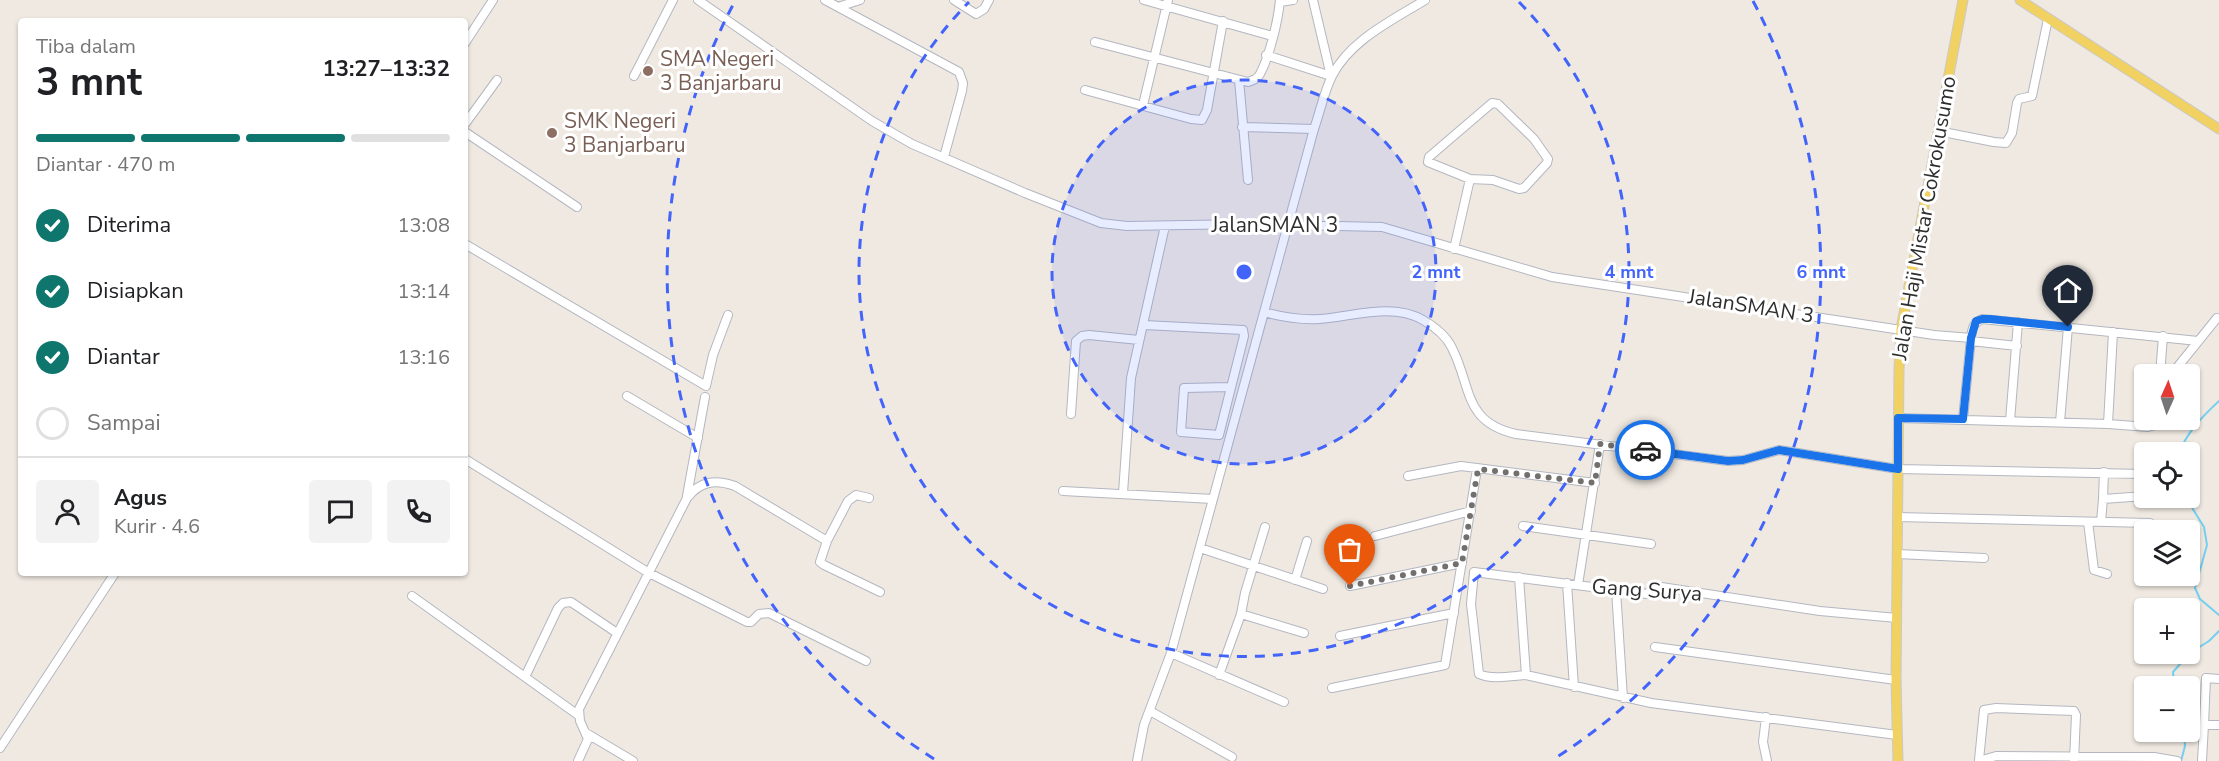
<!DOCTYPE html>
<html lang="id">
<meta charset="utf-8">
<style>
body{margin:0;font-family:"Nunito Sans",sans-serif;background:#f2f2f2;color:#202124;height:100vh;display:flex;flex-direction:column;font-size:22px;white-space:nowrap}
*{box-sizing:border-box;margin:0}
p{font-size:20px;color:#757577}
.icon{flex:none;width:33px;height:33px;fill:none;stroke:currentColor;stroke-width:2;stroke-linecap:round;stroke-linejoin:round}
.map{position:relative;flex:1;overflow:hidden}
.panel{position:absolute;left:18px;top:18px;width:450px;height:558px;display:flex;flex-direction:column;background:#fff;border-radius:6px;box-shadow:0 2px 4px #0004}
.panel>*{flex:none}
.needle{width:39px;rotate:3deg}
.buttons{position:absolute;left:2134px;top:364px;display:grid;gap:12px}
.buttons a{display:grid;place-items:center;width:66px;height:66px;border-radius:6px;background:#fff;box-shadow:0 2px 4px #0004;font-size:30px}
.pin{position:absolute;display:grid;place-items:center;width:51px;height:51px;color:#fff;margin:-62px -26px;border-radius:50% 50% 50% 0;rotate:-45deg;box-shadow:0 0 6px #0007}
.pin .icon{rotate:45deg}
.courier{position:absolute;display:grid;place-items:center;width:60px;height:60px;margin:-30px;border:4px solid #1a73e8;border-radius:50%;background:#fff;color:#222;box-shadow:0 2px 8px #0007}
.headline em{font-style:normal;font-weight:700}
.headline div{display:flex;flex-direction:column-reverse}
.headline{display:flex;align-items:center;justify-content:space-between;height:102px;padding:0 18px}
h1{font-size:39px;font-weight:700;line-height:45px}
.bar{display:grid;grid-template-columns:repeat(4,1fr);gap:9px 6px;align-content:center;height:72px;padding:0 18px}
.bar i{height:8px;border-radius:4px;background:#e0e0e0}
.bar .current{background:#0f766e}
.bar p{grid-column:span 4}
.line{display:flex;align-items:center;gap:15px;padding:0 18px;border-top:2px solid #e0e0e0}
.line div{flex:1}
.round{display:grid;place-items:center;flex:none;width:63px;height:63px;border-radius:6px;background:#f2f2f2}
ol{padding:0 18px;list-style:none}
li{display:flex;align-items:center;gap:18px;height:66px}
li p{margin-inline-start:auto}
li .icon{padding:6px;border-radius:50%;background:#0f766e;color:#fff;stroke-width:4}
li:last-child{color:#757577}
li i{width:33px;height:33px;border:3px solid #e0e0e0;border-radius:50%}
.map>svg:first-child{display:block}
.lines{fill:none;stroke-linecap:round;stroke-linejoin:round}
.stream{stroke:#75cff0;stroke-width:2}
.minor-casing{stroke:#b4b7c1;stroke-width:10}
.major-casing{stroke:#c9c9c9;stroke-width:11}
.minor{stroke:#fff;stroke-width:8}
.major{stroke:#f2d163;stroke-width:9}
.done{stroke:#726f6d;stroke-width:6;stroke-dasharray:0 10.8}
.route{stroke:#1a73e8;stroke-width:8}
.ring{fill:none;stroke:#4264fb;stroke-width:3;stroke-dasharray:10 8}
.education-dot{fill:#8d6e63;stroke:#fff;stroke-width:2}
.labels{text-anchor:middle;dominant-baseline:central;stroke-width:6;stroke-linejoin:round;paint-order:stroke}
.education-label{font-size:21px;fill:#785e54;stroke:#fff;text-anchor:start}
.street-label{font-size:21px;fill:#2e2e2e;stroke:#fff}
.centre{fill:#4264fb;stroke:#fff;stroke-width:3}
.ring-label{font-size:18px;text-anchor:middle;font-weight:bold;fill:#4264fb;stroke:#fff;stroke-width:6;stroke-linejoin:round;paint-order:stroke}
</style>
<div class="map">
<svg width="2219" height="761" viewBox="0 0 2219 761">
<rect width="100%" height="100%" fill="#efe9e1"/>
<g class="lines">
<path class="stream" d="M2179,453C2187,432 2203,416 2219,401
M2186,498L2204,527L2207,545L2195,588L2200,599L2219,615
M2190,653L2209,641L2219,631
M2174,687L2173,672L2189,654
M2181,761L2185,746L2184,732"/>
<defs>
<path id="minor" d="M698,0L872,121L912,144L1025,193L1101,223L1127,226L1247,224L1382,227L1552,277L1934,335L1971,338C1972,329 1973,323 1982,319L2198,341
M825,0L838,7L860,0
M954,0L976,14L984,9L989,0
M1144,0L1272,36
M1313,0L1331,76
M1280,2L1293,0
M838,7L959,72L963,83L962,91L944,157
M1095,42L1248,82C1254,80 1257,79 1260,74C1270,55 1278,21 1280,0
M465,43L493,0
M1266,55L1331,76
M634,76L673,0
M1239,80L1248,180
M1085,90L1191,119L1202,120L1207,110L1223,21
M1492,103L1498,104L1534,139L1548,159L1547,163L1524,188L1519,189L1493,180L1470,179L1428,162L1429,157Z
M1143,105L1168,0
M465,124L497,80
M1242,127L1314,129
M1938,131L1994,142L2006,143L2012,133L2017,103L2019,99L2032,96L2048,19
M465,132L577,207
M465,244L706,386L713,355L728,315
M1454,249L1470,179
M1264,312C1282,317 1300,320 1319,319C1352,317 1392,302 1423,320C1435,327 1446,335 1452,348C1472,387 1463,422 1516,434L1728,461L1743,460L1779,450L1898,469L2145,474
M1144,325L1243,330L1244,336L1219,435L1181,432L1184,388L1230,387
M1971,341L2017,346
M2160,375L2163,336
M2171,375L2217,318
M627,396L698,438
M1071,414L1076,341L1082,336L1089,335L1139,340
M1898,418L2108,424L2148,427L2159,424V420
M1963,419L1971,338
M2010,421L2018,322
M2060,422L2068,327
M2108,424L2113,332
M465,459L649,573L747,622H751L759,614L769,613L866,661
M1408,476L1461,466L1595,483
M1063,491L1213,499
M1123,493L1131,378L1165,226
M687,496L705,397
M2103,499L2104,472
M1897,517L2150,523
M2088,522L2094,570L2107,574
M2101,522L2103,499L2145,496
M1523,526L1651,544
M1375,536L1471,511
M827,541L848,501L856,495L869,498
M1200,548L1323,589
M1897,554L1984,558
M1519,577L1526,675L1651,703L1897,735
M1295,580L1307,541
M1567,583L1574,687
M1578,585L1600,444
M1350,586L1462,563
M1616,590L1623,698
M412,596L578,715
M1241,614L1304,633
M1340,636L1454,613
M1655,647L1896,680
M1171,653L1284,702
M1219,675L1241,614L1245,593L1265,527
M1526,675C1512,676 1491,680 1479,674L1471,604L1474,572L1647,594L1655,586L1820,611L1897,618
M525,677L558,608L563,603L571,602L617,633
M1332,688L1445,665L1477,469
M1150,711L1232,757
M1766,717L1763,742L1767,761
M2204,725L2206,678L2219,679
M586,733L633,761
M0,748L115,573
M1979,760L1984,710L1996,708L2074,711L2076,715L2074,761
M578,761L588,739L580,721L579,709L687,498C700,481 715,479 735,486L827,541L820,562L824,565L880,592
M1137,761L1144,725L1171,653L1314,129C1320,112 1324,92 1332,76C1350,40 1393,20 1425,0
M1979,761L1996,756L2154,757L2177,761
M2202,761L2204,725H2219"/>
<path id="major" d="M2020,0L2219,129
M1898,761L1896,680L1899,369L1901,329L1963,0"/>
</defs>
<use href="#minor" class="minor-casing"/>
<use href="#major" class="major-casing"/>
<use href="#minor" class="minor"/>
<use href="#major" class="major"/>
</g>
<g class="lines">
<path class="done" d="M1350,586L1462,563L1478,469L1595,483L1600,444L1645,450"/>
<path class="route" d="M1645,450L1728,461L1743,460L1779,450L1898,469V418L1963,419L1971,338L1976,321L1982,319H1990L2068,327"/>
</g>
<circle cx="1244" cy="272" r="192" fill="#4264fb" fill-opacity=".12"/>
<g class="ring">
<circle cx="1244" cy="272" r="192"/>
<path d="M1519 2A385 385 0 1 1 969 2"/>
<path d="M934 759A577 577 0 0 1 735 1M1753 1A577 577 0 0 1 1554 759"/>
</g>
<g class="education-dot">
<circle cx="648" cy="71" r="6"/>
<circle cx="552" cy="133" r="6"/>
</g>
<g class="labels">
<g class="education-label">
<text x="660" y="59">SMA Negeri<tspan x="660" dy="24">3 Banjarbaru</tspan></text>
<text x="564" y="121">SMK Negeri<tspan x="564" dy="24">3 Banjarbaru</tspan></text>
</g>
<g class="street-label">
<text transform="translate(1924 218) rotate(-80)">Jalan Haji Mistar Cokrokusumo</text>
<text x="1275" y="225">JalanSMAN 3</text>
<text transform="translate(1751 306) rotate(9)">JalanSMAN 3</text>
<text transform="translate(1647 590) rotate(4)">Gang Surya</text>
</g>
</g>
<circle cx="1244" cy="272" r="9" class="centre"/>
<g class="ring-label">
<text x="1436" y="278">2 mnt</text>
<text x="1629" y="278">4 mnt</text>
<text x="1821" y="278">6 mnt</text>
</g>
</svg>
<div class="buttons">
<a><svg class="needle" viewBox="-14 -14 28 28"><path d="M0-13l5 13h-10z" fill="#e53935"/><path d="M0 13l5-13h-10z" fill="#757577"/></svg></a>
<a><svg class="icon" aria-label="locate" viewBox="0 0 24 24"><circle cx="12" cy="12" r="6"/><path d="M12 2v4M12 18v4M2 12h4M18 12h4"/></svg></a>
<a><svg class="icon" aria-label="layers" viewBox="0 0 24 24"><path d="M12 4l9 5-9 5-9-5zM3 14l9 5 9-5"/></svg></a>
<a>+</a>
<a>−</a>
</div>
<div class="pin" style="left:1350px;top:586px;background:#ea580c"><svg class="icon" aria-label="bag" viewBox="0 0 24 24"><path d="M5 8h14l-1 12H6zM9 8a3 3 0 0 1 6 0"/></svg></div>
<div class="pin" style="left:2068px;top:327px;background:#1f2937"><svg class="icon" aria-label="home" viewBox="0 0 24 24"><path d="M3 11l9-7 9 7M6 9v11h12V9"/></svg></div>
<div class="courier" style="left:1645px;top:450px"><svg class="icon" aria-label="car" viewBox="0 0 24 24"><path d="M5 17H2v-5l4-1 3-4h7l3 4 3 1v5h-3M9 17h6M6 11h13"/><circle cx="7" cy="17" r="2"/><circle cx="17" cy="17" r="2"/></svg></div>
<section class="panel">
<div class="headline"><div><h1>3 mnt</h1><p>Tiba dalam</p></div><em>13:27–13:32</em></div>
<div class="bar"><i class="current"></i><i class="current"></i><i class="current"></i><i></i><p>Diantar · 470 m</p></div>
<ol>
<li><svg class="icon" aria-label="check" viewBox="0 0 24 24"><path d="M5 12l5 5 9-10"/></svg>Diterima<p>13:08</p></li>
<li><svg class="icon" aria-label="check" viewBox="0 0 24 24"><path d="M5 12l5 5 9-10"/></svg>Disiapkan<p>13:14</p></li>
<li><svg class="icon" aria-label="check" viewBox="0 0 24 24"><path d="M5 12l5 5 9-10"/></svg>Diantar<p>13:16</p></li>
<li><i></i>Sampai</li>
</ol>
<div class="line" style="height:108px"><a class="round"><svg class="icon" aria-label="person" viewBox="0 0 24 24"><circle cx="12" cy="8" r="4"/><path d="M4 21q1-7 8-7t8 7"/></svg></a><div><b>Agus</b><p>Kurir · 4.6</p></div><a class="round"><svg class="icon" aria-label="chat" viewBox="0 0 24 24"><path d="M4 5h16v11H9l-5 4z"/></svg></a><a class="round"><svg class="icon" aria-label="phone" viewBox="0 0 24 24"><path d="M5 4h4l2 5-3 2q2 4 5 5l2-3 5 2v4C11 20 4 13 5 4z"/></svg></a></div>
</section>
</div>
